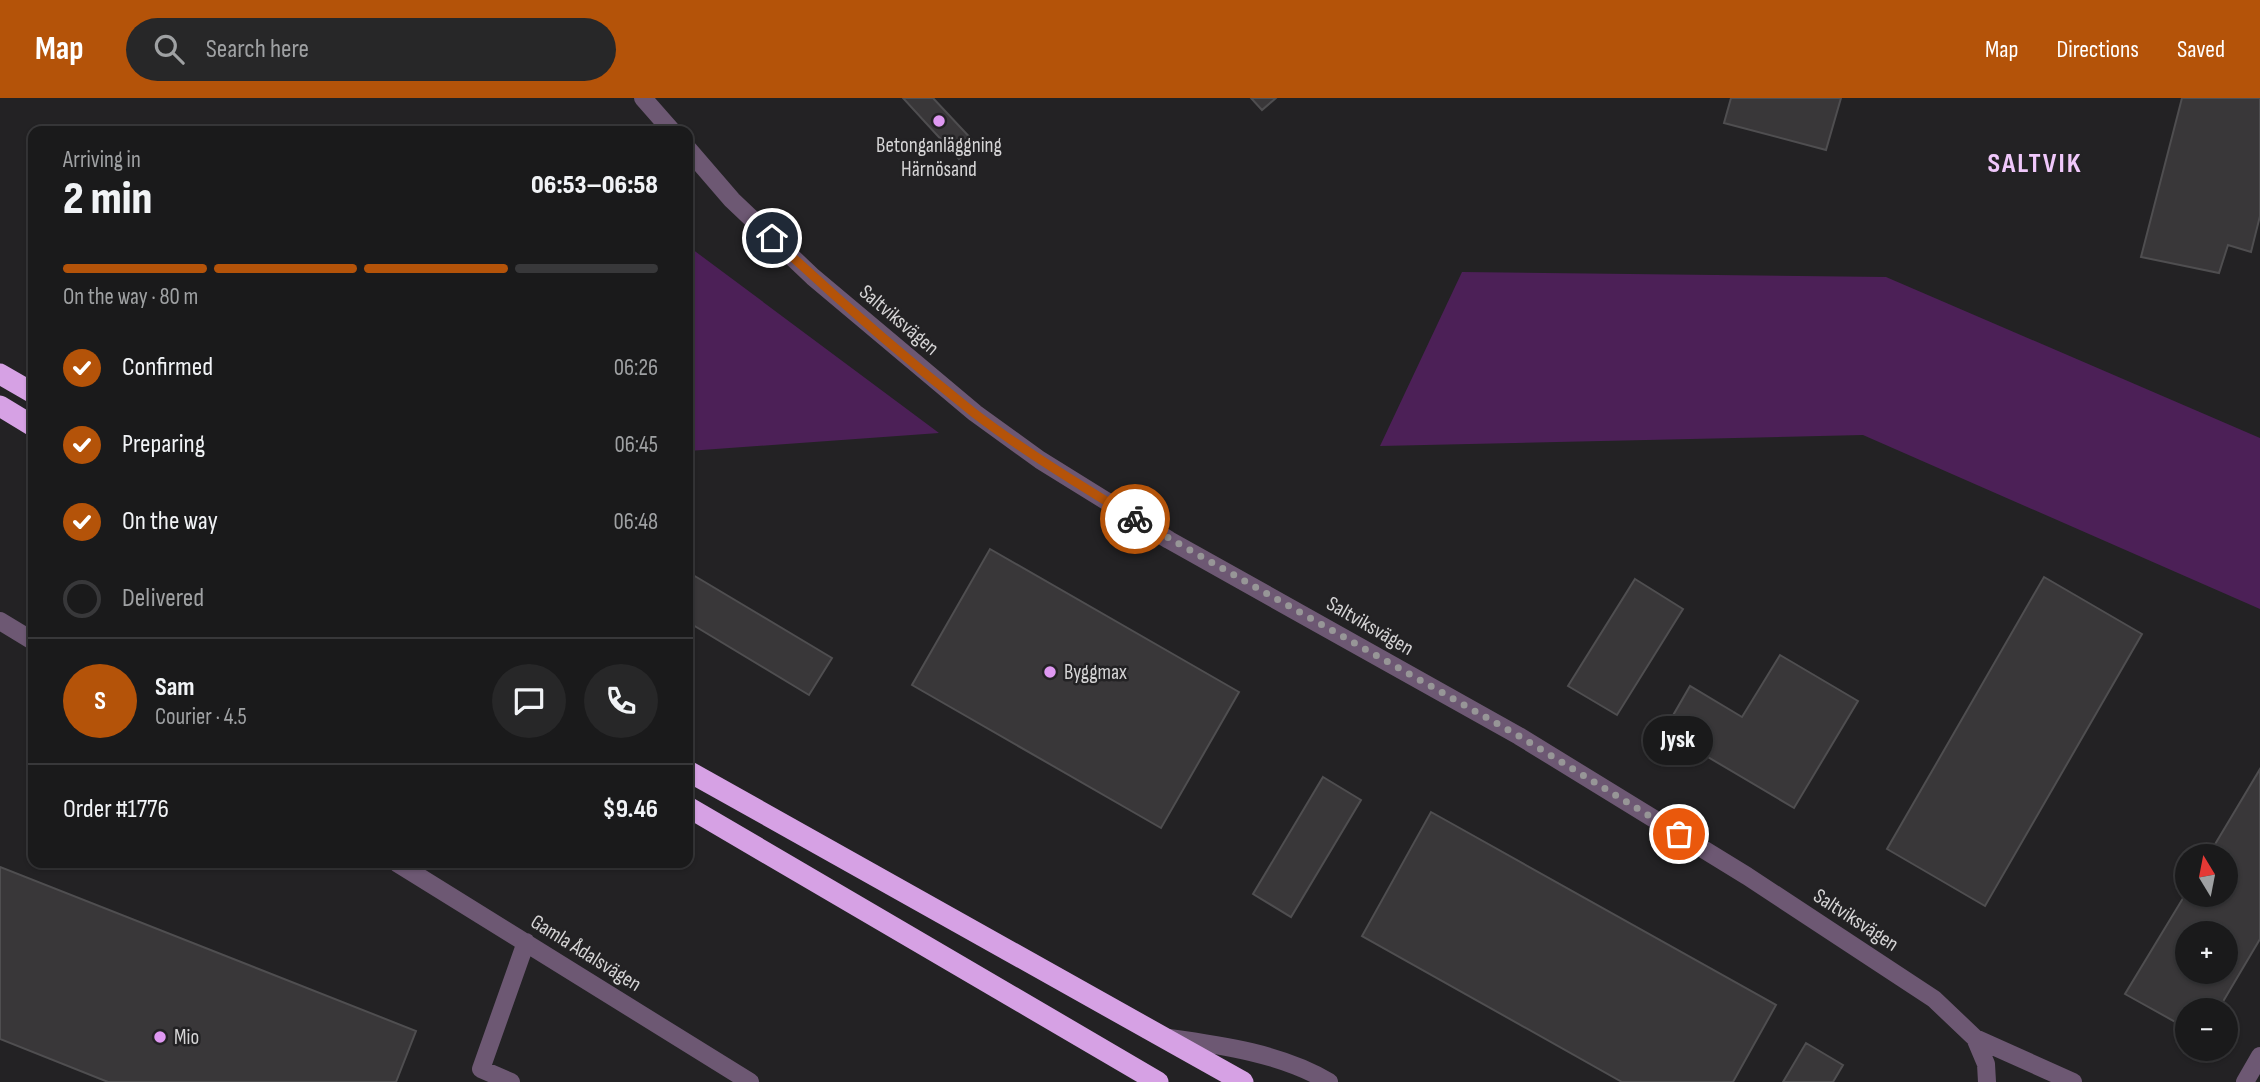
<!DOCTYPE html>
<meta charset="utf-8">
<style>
body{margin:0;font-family:"Sofia Sans Condensed",sans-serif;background:#272728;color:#f1f3f6;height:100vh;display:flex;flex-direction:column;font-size:26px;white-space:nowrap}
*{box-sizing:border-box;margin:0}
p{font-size:23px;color:#9fa1a3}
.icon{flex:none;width:38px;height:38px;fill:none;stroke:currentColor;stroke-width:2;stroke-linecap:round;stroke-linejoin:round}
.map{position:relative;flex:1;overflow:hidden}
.details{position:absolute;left:28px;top:28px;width:665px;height:742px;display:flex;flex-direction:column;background:#1a1a1b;border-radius:14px;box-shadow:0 2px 5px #0004,0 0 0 2px #38383a}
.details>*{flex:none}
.needle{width:46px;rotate:350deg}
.tools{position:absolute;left:2175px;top:746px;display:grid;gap:14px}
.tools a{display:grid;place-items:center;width:63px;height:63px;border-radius:50%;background:#1a1a1b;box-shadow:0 2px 5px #0004,0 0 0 2px #38383a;font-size:35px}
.pin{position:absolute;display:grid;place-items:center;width:60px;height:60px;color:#fff;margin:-30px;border:4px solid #fff;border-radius:50%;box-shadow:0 2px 7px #0007}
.courier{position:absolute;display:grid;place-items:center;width:70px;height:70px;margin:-35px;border:5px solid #b45309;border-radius:50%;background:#fff;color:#222;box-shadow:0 2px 9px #0007}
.bubble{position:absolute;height:49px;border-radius:24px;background:#1a1a1b;box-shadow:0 2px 5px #0004,0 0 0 2px #38383a;font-size:23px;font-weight:800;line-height:49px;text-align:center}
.overview em{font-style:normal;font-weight:800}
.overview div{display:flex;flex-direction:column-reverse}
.overview{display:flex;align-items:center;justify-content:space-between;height:119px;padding:0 35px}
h1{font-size:46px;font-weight:800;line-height:52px}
.bar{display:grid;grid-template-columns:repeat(4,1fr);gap:10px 7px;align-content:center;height:84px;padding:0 35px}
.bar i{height:9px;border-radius:5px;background:#38383a}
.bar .current{background:#b45309}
.bar p{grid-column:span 4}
.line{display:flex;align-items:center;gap:18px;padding:0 35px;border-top:2px solid #38383a}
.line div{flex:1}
.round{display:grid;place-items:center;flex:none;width:74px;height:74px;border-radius:37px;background:#272728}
ol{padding:0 35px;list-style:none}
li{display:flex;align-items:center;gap:21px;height:77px}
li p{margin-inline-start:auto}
li .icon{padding:7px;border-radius:50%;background:#b45309;color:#fff;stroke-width:4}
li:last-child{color:#9fa1a3}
li i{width:38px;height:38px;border:4px solid #38383a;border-radius:50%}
header{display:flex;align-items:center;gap:42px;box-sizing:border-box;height:98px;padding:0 35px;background:#b45309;color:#fff}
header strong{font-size:33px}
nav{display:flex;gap:38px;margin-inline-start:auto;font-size:24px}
.search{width:490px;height:63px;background:#272728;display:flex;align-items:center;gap:18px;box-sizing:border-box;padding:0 24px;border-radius:38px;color:#9fa1a3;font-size:26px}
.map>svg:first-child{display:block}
.green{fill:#4c2057}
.building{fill:#393739;stroke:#4f4e50;stroke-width:2;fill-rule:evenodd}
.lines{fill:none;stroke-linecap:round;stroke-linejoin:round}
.minor{stroke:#6d5873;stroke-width:18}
.highway{stroke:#d6a1e4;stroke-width:21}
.done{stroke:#979697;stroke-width:7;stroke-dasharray:0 12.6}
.route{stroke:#b45309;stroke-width:9}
.poi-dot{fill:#df98f2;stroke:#232224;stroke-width:2.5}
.labels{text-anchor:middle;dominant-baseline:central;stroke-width:5;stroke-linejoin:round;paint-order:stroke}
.poi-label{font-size:21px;fill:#d5d4d5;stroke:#232224;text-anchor:start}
.street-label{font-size:21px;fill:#d5d4d5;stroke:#232224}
.district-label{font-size:28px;font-weight:bold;letter-spacing:2px;fill:#f0c8fb;stroke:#232224}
</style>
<header>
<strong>Map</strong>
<div class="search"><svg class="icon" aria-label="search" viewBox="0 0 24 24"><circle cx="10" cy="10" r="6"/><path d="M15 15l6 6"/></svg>Search here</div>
<nav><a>Map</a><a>Directions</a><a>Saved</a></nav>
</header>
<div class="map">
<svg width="2260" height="984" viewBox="0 0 2260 984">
<rect width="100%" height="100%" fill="#232224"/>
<path class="green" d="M688,148L939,335L688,353Z
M1462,174L1886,179L2260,340V511L1863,337L1380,348Z"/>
<path class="building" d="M903,0H933L976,46L959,61Z
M1251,0H1276L1262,12Z
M1731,0H1841L1826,52L1724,25Z
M2182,0H2260V118L2251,154L2228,147L2219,175L2141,159Z
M990,451L1239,594L1161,730L912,587Z
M688,474L832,560L809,597L688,524Z
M2044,479L2142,536L1985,808L1887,751Z
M1635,481L1683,511L1617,617L1568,588Z
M1780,557L1858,603L1794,710L1664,633L1690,588L1742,619Z
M2260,671V841L2218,912H2188V931L2125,896L2188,792V796H2226V758H2208ZM2188,835H2226V873H2188Z
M1323,679L1361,702L1291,819L1253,796Z
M1431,714L1776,907L1733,984H1622L1362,838Z
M0,769L416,933L396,984H108L0,941Z
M1806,945L1843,967L1833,984H1783Z"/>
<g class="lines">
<path class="minor" d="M643,0L672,33
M688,51L732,102L813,179L975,315L1040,362L1169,442L1519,638L1747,778L1934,901L1975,940L2073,984
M0,523L33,543
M397,765L750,984
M1169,940C1221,947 1283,956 1329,984
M1975,940L1986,966L1987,984
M511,984L481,971L526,844
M2245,984L2260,958"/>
<path class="highway" d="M0,276L33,295
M0,308L33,328
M688,673L1243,984
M688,709L1158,984"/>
</g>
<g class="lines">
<path class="done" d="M1135,421L1519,638L1679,736"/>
<path class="route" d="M772,140C837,201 905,260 974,315C1025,354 1080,387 1135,421"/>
</g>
<g class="poi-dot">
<circle cx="939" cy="23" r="7"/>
<circle cx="1050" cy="574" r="7"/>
<circle cx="160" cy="939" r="7"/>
</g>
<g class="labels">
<g class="poi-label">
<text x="939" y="47" text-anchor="middle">Betonganläggning<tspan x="939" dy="24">Härnösand</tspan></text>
<text x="1064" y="574">Byggmax</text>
<text x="174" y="939">Mio</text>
</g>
<g class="street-label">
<text transform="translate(899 222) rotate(40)">Saltviksvägen</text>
<text transform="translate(1370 528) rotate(30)">Saltviksvägen</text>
<text transform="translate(1856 822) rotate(33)">Saltviksvägen</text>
<text transform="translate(586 855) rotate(32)">Gamla Ådalsvägen</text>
</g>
<g class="district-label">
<text x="2035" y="65">SALTVIK</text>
</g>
</g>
</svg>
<div class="tools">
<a><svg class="needle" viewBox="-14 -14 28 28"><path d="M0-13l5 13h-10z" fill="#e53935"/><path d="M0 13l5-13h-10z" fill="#9fa1a3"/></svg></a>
<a>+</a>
<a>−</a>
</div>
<div class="pin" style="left:1679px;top:736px;background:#ea580c"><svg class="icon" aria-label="bag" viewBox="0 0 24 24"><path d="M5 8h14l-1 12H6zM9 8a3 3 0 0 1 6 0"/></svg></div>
<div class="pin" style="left:772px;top:140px;background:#1f2937"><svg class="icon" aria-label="home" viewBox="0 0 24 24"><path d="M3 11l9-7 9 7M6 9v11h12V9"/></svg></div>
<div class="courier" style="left:1135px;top:421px"><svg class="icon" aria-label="bike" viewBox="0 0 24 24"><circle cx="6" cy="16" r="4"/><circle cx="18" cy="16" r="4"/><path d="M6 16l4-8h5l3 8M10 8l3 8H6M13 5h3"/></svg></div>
<div class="bubble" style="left:1643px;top:618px;width:70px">Jysk</div>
<section class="details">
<div class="overview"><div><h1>2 min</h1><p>Arriving in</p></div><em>06:53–06:58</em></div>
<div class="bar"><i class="current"></i><i class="current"></i><i class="current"></i><i></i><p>On the way · 80 m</p></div>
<ol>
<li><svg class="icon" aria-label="check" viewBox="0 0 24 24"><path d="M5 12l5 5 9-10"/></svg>Confirmed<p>06:26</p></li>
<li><svg class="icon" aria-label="check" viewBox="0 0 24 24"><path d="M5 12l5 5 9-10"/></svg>Preparing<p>06:45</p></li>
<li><svg class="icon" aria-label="check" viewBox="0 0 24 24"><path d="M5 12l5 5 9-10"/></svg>On the way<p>06:48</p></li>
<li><i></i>Delivered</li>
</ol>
<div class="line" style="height:126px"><b class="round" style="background:#b45309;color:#fff">S</b><div><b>Sam</b><p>Courier · 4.5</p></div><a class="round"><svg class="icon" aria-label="chat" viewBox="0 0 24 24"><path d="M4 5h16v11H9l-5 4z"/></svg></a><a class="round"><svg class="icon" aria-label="phone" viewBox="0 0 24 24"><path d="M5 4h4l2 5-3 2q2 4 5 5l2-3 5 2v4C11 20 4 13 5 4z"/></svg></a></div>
<div class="line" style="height:91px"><div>Order #1776</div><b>$9.46</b></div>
</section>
</div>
